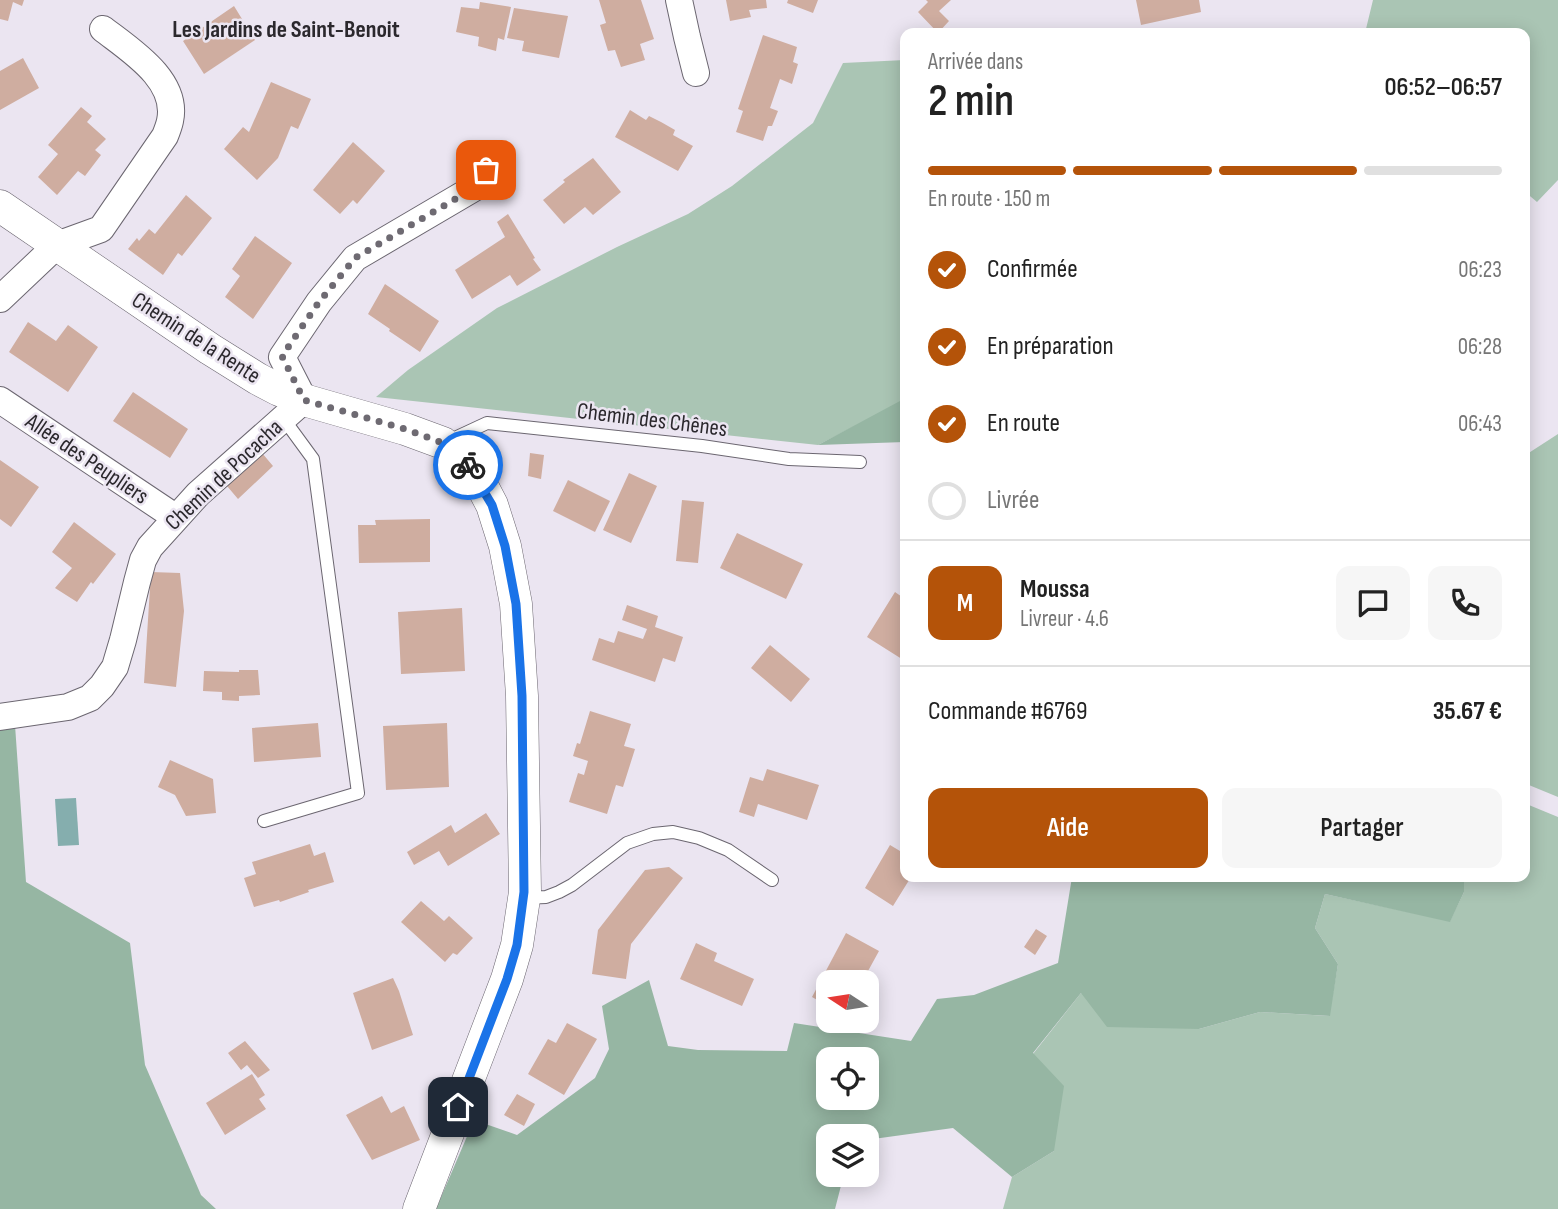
<!DOCTYPE html>
<html lang="fr">
<meta charset="utf-8">
<style>
body{margin:0;font-family:"Sofia Sans Condensed",sans-serif;background:#f6f6f6;color:#222;height:100vh;display:flex;flex-direction:column;font-size:26px;white-space:nowrap}
*{box-sizing:border-box;margin:0}
p{font-size:23px;color:#767676}
.icon{flex:none;width:38px;height:38px;fill:none;stroke:currentColor;stroke-width:2;stroke-linecap:round;stroke-linejoin:round}
.map{position:relative;flex:1;overflow:hidden}
.drawer{position:absolute;left:900px;top:28px;width:630px;height:854px;display:flex;flex-direction:column;background:#fff;border-radius:14px;box-shadow:0 4px 18px #0003}
.drawer>*{flex:none}
.needle{width:46px;rotate:282deg}
.fabs{position:absolute;left:816px;top:970px;display:grid;gap:14px}
.fabs a{display:grid;place-items:center;width:63px;height:63px;border-radius:14px;background:#fff;box-shadow:0 4px 18px #0003;font-size:35px}
.pin{position:absolute;display:grid;place-items:center;width:60px;height:60px;color:#fff;margin:-30px;border-radius:14px;box-shadow:0 4px 10px #0006}
.courier{position:absolute;display:grid;place-items:center;width:70px;height:70px;margin:-35px;border:5px solid #1a73e8;border-radius:50%;background:#fff;color:#222;box-shadow:0 2px 9px #0007}
.overview em{font-style:normal;font-weight:600}
.overview div{display:flex;flex-direction:column-reverse}
.overview{display:flex;align-items:center;justify-content:space-between;height:119px;padding:0 28px}
h1{font-size:46px;font-weight:600;line-height:52px}
.bar{display:grid;grid-template-columns:repeat(4,1fr);gap:10px 7px;align-content:center;height:84px;padding:0 28px}
.bar i{height:9px;border-radius:5px;background:#e0e0e0}
.bar .selected{background:#b45309}
.bar p{grid-column:span 4}
.line{display:flex;align-items:center;gap:18px;padding:0 28px;border-top:2px solid #e0e0e0}
.line div{flex:1}
.round{display:grid;place-items:center;flex:none;width:74px;height:74px;border-radius:14px;background:#f6f6f6}
ol{padding:0 28px;list-style:none}
li{display:flex;align-items:center;gap:21px;height:77px}
li p{margin-inline-start:auto}
li .icon{padding:7px;border-radius:50%;background:#b45309;color:#fff;stroke-width:4}
li:last-child{color:#767676}
li i{width:38px;height:38px;border:4px solid #e0e0e0;border-radius:50%}
.cta{display:flex;gap:14px;margin-top:auto;padding:14px 28px}
.cta a{flex:1;height:80px;border-radius:14px;background:#b45309;color:#fff;font-size:28px;font-weight:600;line-height:80px;text-align:center}
.cta a+a{background:#f6f6f6;color:#222}
.map>svg:first-child{display:block}
.green{fill:#aac5b4}
.forest{fill:#96b6a3;fill-rule:evenodd}
.water{fill:#85aeae}
.building{fill:#cfada0}
.lines{fill:none;stroke-linecap:round;stroke-linejoin:round}
.service-casing{stroke:#6b6670;stroke-width:14}
.minor-casing{stroke:#6b6670;stroke-width:28}
.tertiary-casing{stroke:#6b6670;stroke-width:33}
.service{stroke:#fff;stroke-width:12}
.minor{stroke:#fff;stroke-width:26}
.tertiary{stroke:#fff;stroke-width:32}
.done{stroke:#6e6a72;stroke-width:7;stroke-dasharray:0 12.6}
.route{stroke:#1a73e8;stroke-width:9}
.labels{text-anchor:middle;dominant-baseline:central;stroke-width:5;stroke-linejoin:round;paint-order:stroke}
.street-label{font-size:23px;fill:#2b282d;stroke:#ebe5f1}
.neighbourhood-label{font-size:24px;font-weight:bold;fill:#2b282d;stroke:#ebe5f1}
</style>
<div class="map">
<svg width="1558" height="1209" viewBox="0 0 1558 1209">
<rect width="100%" height="100%" fill="#ebe5f1"/>
<path class="green" d="M1373,0H1558V180L1537,202L1524,191V33H1365Z
M905,60V400L818,445L376,397L408,370L497,308L617,247L688,214L732,186L813,123L843,63Z
M1558,434V797L1524,783V456Z
M1524,803L1558,817V1209H1003L1012,1177L1054,1151L1033,1054L1081,993L1199,1029L1260,1012L1329,1016L1338,964L1315,928L1325,894L1450,921L1464,892V877H1524Z"/>
<path class="forest" d="M905,400V442L818,445L900,401Z
M15,725L26,882L130,943L145,1065L201,1195L216,1209H0V727Z
M1072,877H1464V892L1450,922L1325,894L1315,928L1338,964L1330,1016L1260,1012L1199,1029L1107,1027L1081,993L1033,1053L1064,1086L1054,1151L1012,1177L953,1128L866,1140V1136H828V1174H844L835,1209H436L474,1120L517,1135L595,1078L609,1049L602,1006L649,980L668,1046L698,1050L787,1051L794,1023L911,1041L937,999L974,995L1058,963ZM828,1059H866V1097H828Z"/>
<path class="water" d="M76,798L79,845L58,846L55,799Z"/>
<path class="building" d="M0,0H24L22,6L13,2L8,21L0,19Z
M599,0H641L654,39L640,44L645,60L621,67L615,50L608,51L600,25L606,23Z
M726,0H766L767,8L749,10L751,17L730,21Z
M788,0H818L813,13L787,3Z
M926,0H951L939,11L949,21L938,33L918,12L928,2Z
M1136,0H1199L1201,12L1141,25Z
M480,2L511,7L504,40L498,38L496,51L478,46L479,37L456,32L461,7L479,9Z
M234,6L255,40L204,74L183,41Z
M514,8L568,16L559,58L522,51L524,41L507,38Z
M763,35L797,47L793,62L798,64L792,84L780,79L770,108L778,111L772,126H768L763,141L736,132L743,111L738,109Z
M23,58L39,88L0,110V71Z
M271,82L311,99L298,129L291,126L278,158L257,180L224,149L243,127L249,132Z
M81,107L92,116L87,122L106,139L95,150L101,155L85,176L78,171L57,195L38,177L58,154L48,145Z
M630,110L646,120L649,116L661,122L675,130L673,135L693,146L678,171L615,137Z
M353,142L385,171L357,204L353,200L340,214L313,190Z
M593,158L621,192L593,215L585,207L564,224L543,200L565,182L563,180Z
M186,195L212,218L182,256L178,253L163,275L128,249L137,238L139,241L149,229L155,234Z
M508,214L535,258L533,259L541,270L517,286L510,275L472,299L455,270L505,237L497,222Z
M255,236L292,263L253,319L225,297L240,276L232,269Z
M385,284L439,321L420,352L389,331L390,329L368,314Z
M28,322L56,341L68,325L98,347L68,392L9,352Z
M133,392L188,429L170,458L113,421Z
M262,453L273,466L238,499L227,486Z
M530,453L544,455L541,479L528,476Z
M0,460L39,487L11,527L0,519Z
M629,473L657,486L631,543L603,530Z
M568,480L610,501L595,532L553,511Z
M682,500L704,502L698,563L676,561Z
M430,519V562L359,563L358,525H376L375,520Z
M74,522L116,554L93,584L91,582L77,602L55,588L72,568L52,552Z
M737,533L803,564L786,599L720,568Z
M151,572L180,573L184,611L176,687L144,683Z
M895,592L905,599V611L903,615L905,616V661L867,637Z
M627,605L658,616L655,627L683,637L675,662L663,658L655,682L592,660L599,638L614,643L618,631L643,639L647,629L622,620Z
M462,608L465,671L401,674L398,612Z
M770,645L810,679L791,702L751,668Z
M239,670H258L260,695L239,696V701L222,700V692L203,691L204,671L239,672Z
M590,711L631,724L624,746L635,749L623,787L616,785L607,814L569,802L578,773L584,775L588,761L573,756L577,743L580,744Z
M318,723L321,757L254,762L252,728Z
M447,723L449,787L386,790L383,726Z
M170,760L213,779L216,813L186,816L175,795L158,787Z
M767,769L819,785L807,820L758,804L754,817L739,812L750,777L763,781Z
M486,813L500,834L448,866L439,851L414,865L407,852L451,825L455,833Z
M310,844L314,856L325,852L334,882L308,890L309,892L280,902L279,900L254,907L244,878L256,874L252,862Z
M890,845L905,854V877H911L893,906L865,888Z
M669,867L683,878L631,944L626,979L592,974L598,930L645,870Z
M421,901L444,921L449,916L473,938L457,955L453,953L445,962L401,922Z
M1036,929L1047,936L1035,955L1024,947Z
M846,933L879,951L862,982H828V1006L812,997Z
M696,943L717,953L714,961L754,979L742,1006L680,979Z
M393,978L399,991L413,1035L372,1050L353,993Z
M567,1023L597,1039L564,1095L528,1074L548,1039L556,1043Z
M245,1041L270,1070L258,1078L247,1065L241,1070L228,1053Z
M252,1074L265,1095L259,1099L266,1109L225,1135L206,1103Z
M517,1094L535,1104L524,1126L504,1115Z
M382,1096L391,1113L404,1106L420,1140L372,1160L346,1115Z"/>
<g class="lines">
<defs>
<path id="service" d="M444,443L487,423L702,446L789,459L860,462
M264,821L358,793L313,459L283,418
M523,898L546,897L559,892L572,885L627,843L653,834L673,832L699,838L728,850L772,880"/>
<path id="minor" d="M679,0L687,37L696,73
M0,299L57,245L101,229L165,136C167,131 169,126 170,121C179,80 130,50 103,29
M0,400L175,517
M0,717L68,707L90,698L102,686L115,667L123,640L137,582L143,560L150,547L198,494L304,400L282,357L319,302L355,258L481,184L492,155"/>
<path id="tertiary" d="M0,206L210,349L258,379L279,390L304,400L405,429L443,443L469,466L480,482L492,505L505,546L516,604L522,696L525,892L517,945L507,979L419,1209"/>
</defs>
<use href="#service" class="service-casing"/>
<use href="#minor" class="minor-casing"/>
<use href="#tertiary" class="tertiary-casing"/>
<use href="#service" class="service"/>
<use href="#minor" class="minor"/>
<use href="#tertiary" class="tertiary"/>
</g>
<g class="lines">
<path class="done" d="M468,465L443,443L405,429L304,400L282,356L319,302L355,258L481,184L486,170"/>
<path class="route" d="M458,1107L507,979L517,945L524,892L522,696L516,604L505,546L492,505L468,465"/>
</g>
<g class="labels">
<g class="street-label">
<text transform="translate(196 338) rotate(33)">Chemin de la Rente</text>
<text transform="translate(652 420) rotate(7)">Chemin des Chênes</text>
<text transform="translate(87 459) rotate(34)">Allée des Peupliers</text>
<text transform="translate(224 475) rotate(-43)">Chemin de Pocacha</text>
</g>
<g class="neighbourhood-label">
<text x="286" y="29">Les Jardins de Saint-Benoit</text>
</g>
</g>
</svg>
<div class="fabs">
<a><svg class="needle" viewBox="-14 -14 28 28"><path d="M0-13l5 13h-10z" fill="#e53935"/><path d="M0 13l5-13h-10z" fill="#767676"/></svg></a>
<a><svg class="icon" aria-label="locate" viewBox="0 0 24 24"><circle cx="12" cy="12" r="6"/><path d="M12 2v4M12 18v4M2 12h4M18 12h4"/></svg></a>
<a><svg class="icon" aria-label="layers" viewBox="0 0 24 24"><path d="M12 4l9 5-9 5-9-5zM3 14l9 5 9-5"/></svg></a>
</div>
<div class="pin" style="left:486px;top:170px;background:#ea580c"><svg class="icon" aria-label="bag" viewBox="0 0 24 24"><path d="M5 8h14l-1 12H6zM9 8a3 3 0 0 1 6 0"/></svg></div>
<div class="pin" style="left:458px;top:1107px;background:#1f2937"><svg class="icon" aria-label="home" viewBox="0 0 24 24"><path d="M3 11l9-7 9 7M6 9v11h12V9"/></svg></div>
<div class="courier" style="left:468px;top:465px"><svg class="icon" aria-label="bike" viewBox="0 0 24 24"><circle cx="6" cy="16" r="4"/><circle cx="18" cy="16" r="4"/><path d="M6 16l4-8h5l3 8M10 8l3 8H6M13 5h3"/></svg></div>
<section class="drawer">
<div class="overview"><div><h1>2 min</h1><p>Arrivée dans</p></div><em>06:52–06:57</em></div>
<div class="bar"><i class="selected"></i><i class="selected"></i><i class="selected"></i><i></i><p>En route · 150 m</p></div>
<ol>
<li><svg class="icon" aria-label="check" viewBox="0 0 24 24"><path d="M5 12l5 5 9-10"/></svg>Confirmée<p>06:23</p></li>
<li><svg class="icon" aria-label="check" viewBox="0 0 24 24"><path d="M5 12l5 5 9-10"/></svg>En préparation<p>06:28</p></li>
<li><svg class="icon" aria-label="check" viewBox="0 0 24 24"><path d="M5 12l5 5 9-10"/></svg>En route<p>06:43</p></li>
<li><i></i>Livrée</li>
</ol>
<div class="line" style="height:126px"><b class="round" style="background:#b45309;color:#fff">M</b><div><b>Moussa</b><p>Livreur · 4.6</p></div><a class="round"><svg class="icon" aria-label="chat" viewBox="0 0 24 24"><path d="M4 5h16v11H9l-5 4z"/></svg></a><a class="round"><svg class="icon" aria-label="phone" viewBox="0 0 24 24"><path d="M5 4h4l2 5-3 2q2 4 5 5l2-3 5 2v4C11 20 4 13 5 4z"/></svg></a></div>
<div class="line" style="height:91px"><div>Commande #6769</div><b>35.67 €</b></div>
<div class="cta"><a>Aide</a><a>Partager</a></div>
</section>
</div>
